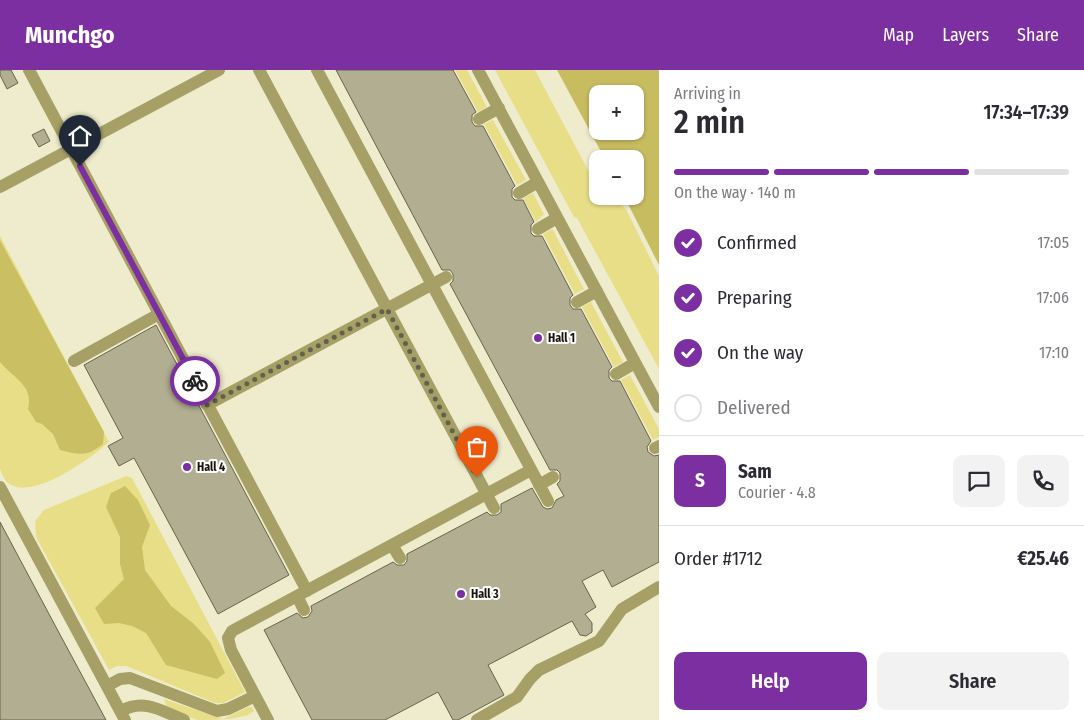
<!DOCTYPE html>
<meta charset="utf-8">
<style>
body{margin:0;font-family:"Fira Sans Condensed",sans-serif;background:#f2f2f3;color:#2b2b33;height:100vh;display:flex;flex-direction:column;font-size:19px;white-space:nowrap}
*{box-sizing:border-box;margin:0}
p{font-size:16px;color:#7c7c81}
.icon{flex:none;width:28px;height:28px;fill:none;stroke:currentColor;stroke-width:2;stroke-linecap:round;stroke-linejoin:round}
.map{position:relative;flex:1;overflow:hidden}
.sheet{display:flex;flex-direction:column;background:#fff;width:425px}
.sheet>*{flex:none}
.buttons{position:absolute;left:589px;top:15px;display:grid;gap:10px}
.buttons a{display:grid;place-items:center;width:55px;height:55px;border-radius:10px;background:#fff;box-shadow:0 1px 4px #0004;font-size:25px}
.pin{position:absolute;display:grid;place-items:center;width:42px;height:42px;color:#fff;margin:-51px -21px;border-radius:50% 50% 50% 0;rotate:-45deg;box-shadow:0 0 5px #0007}
.pin .icon{rotate:45deg}
.courier{position:absolute;display:grid;place-items:center;width:50px;height:50px;margin:-25px;border:4px solid #7c2fa1;border-radius:50%;background:#fff;color:#222;box-shadow:0 1px 6px #0007}
.head em{font-style:normal;font-weight:600}
.head div{display:flex;flex-direction:column-reverse}
.head{display:flex;align-items:center;justify-content:space-between;height:85px;padding:0 15px}
h1{font-size:32px;font-weight:600;line-height:38px}
.bar{display:grid;grid-template-columns:repeat(4,1fr);gap:8px 5px;align-content:center;height:60px;padding:0 15px}
.bar i{height:6px;border-radius:4px;background:#e1e1e2}
.bar .on{background:#7c2fa1}
.bar p{grid-column:span 4}
.line{display:flex;align-items:center;gap:12px;padding:0 15px;border-top:1px solid #e1e1e2}
.line div{flex:1}
.round{display:grid;place-items:center;flex:none;width:52px;height:52px;border-radius:10px;background:#f2f2f3}
ol{padding:0 15px;list-style:none}
li{display:flex;align-items:center;gap:15px;height:55px}
li p{margin-inline-start:auto}
li .icon{padding:5px;border-radius:50%;background:#7c2fa1;color:#fff;stroke-width:4}
li:last-child{color:#7c7c81}
li i{width:28px;height:28px;border:2px solid #e1e1e2;border-radius:50%}
.primary-button{display:flex;gap:10px;margin-top:auto;padding:10px 15px}
.primary-button a{flex:1;height:58px;border-radius:10px;background:#7c2fa1;color:#fff;font-size:20px;font-weight:600;line-height:58px;text-align:center}
.primary-button a+a{background:#f2f2f3;color:#2b2b33}
header{display:flex;align-items:center;gap:30px;box-sizing:border-box;height:70px;padding:0 25px;background:#7c2fa1;color:#fff}
header strong{font-size:24px}
nav{display:flex;gap:28px;margin-inline-start:auto;font-size:18px}
main{display:flex;flex:1;min-height:0}
.map>svg:first-child{display:block}
.green{fill:#e8de88}
.forest{fill:#cabf63}
.water{fill:#c8bc61;fill-rule:evenodd}
.building{fill:#b1ae91;stroke:#67644a}
.lines{fill:none;stroke-linecap:round;stroke-linejoin:round}
.minor{stroke:#a7a066;stroke-width:12}
.done{stroke:#62604f;stroke-width:5;stroke-dasharray:0 9}
.route{stroke:#7c2fa1;stroke-width:6}
.poi-dot{fill:#7c2fa1;stroke:#fff;stroke-width:2}
.labels{text-anchor:middle;dominant-baseline:central;stroke-width:4;stroke-linejoin:round;paint-order:stroke}
.poi-label{font-size:12px;font-weight:bold;fill:#16140a;stroke:#fff;text-anchor:start}
</style>
<header>
<strong>Munchgo</strong>
<nav><a>Map</a><a>Layers</a><a>Share</a></nav>
</header>
<main>
<div class="map">
<svg width="659" height="650" viewBox="0 0 659 650">
<rect width="100%" height="100%" fill="#efecce"/>
<path class="green" d="M455,0H467L487,37L478,42Z
M495,0H535L597,117L598,126H602L607,134H620L626,139L659,206V299L577,148L574,147Z
M493,50L526,110L517,115L484,54Z
M533,123L544,144L536,152L523,128Z
M550,160H553L584,219L575,224L543,164Z
M0,166L109,372C91,388 32,432 8,413C4,410 2,403 0,399Z
M591,232L623,292L614,297L582,237Z
M630,305L659,359V367L653,370L621,310Z
M126,406L132,408L245,622L224,633H215L126,596H117L109,600L36,467L35,451L44,440Z
M164,629L223,649L248,637H252L254,641C246,650 211,650 198,650C187,647 175,640 166,635Z"/>
<path class="forest" d="M0,170L104,362L103,374C87,387 79,385 60,380L53,364L42,354L36,352L28,339C34,315 13,308 0,292Z
M125,416L138,430L150,455L142,477L145,500L171,536L194,554L210,572L225,603L217,609L166,595L146,563L132,556L119,553L104,554L95,538L124,509L120,494V467L106,437L111,423Z"/>
<path class="water" d="M557,0H659V195L624,126H635V89H605ZM598,24H635V61H598Z"/>
<path class="building" d="M0,0H11L18,13L7,19L0,5Z
M336,0H453L476,42L472,45V52L475,56H483L515,116L512,119V127L515,130H523L534,152L531,155V163L534,166H542L573,225L570,228V235L573,239H581L612,297L609,300V308L612,311H620L651,371L647,377L648,382L654,386L659,385V492L612,517L603,500L582,511L596,537L585,544L592,553V562L586,566L580,565L572,551L488,595L504,625L458,650H453L438,622L385,650H312L264,560L297,543L303,548L308,547L312,541L311,536L393,492L397,495H404L407,491V484L487,442L490,445H497L501,442V434L532,418L543,437L547,439L552,438L556,430L564,426L557,414L560,411V403L557,400H550L450,214L453,211V204L450,200H442Z
M44,59L50,71L39,77L32,65Z
M156,255L289,505L218,544L134,388L119,396L108,376L123,368L84,295Z
M0,452L57,559L106,650H0Z"/>
<g class="lines">
<path class="minor" d="M29,0L307,521
M259,0L494,438
M317,0L548,431
M478,0L659,337
M479,49L499,38
M0,117L219,0
M519,123L538,112
M538,159L557,148
M577,232L597,221
M74,291L159,244
M616,304L635,293
M207,335L446,207
M655,378L659,376
M539,415L553,407
M0,417L125,650
M392,475L400,488
M297,526L304,540
M107,616L120,609L130,608L217,641L228,639L255,626
M121,641C144,628 162,641 184,650
M268,650L231,580L228,568L232,561L531,400
M477,650L517,627L530,609L539,600L599,571L622,539L659,517"/>
</g>
<g class="lines">
<path class="done" d="M195,311L207,335L387,239L477,407"/>
<path class="route" d="M80,96L195,311"/>
</g>
<g class="poi-dot">
<circle cx="538" cy="268" r="5"/>
<circle cx="187" cy="397" r="5"/>
<circle cx="461" cy="524" r="5"/>
</g>
<g class="labels">
<g class="poi-label">
<text x="548" y="268">Hall 1</text>
<text x="197" y="397">Hall 4</text>
<text x="471" y="524">Hall 3</text>
</g>
</g>
</svg>
<div class="buttons">
<a>+</a>
<a>−</a>
</div>
<div class="pin" style="left:477px;top:407px;background:#ea580c"><svg class="icon" aria-label="bag" viewBox="0 0 24 24"><path d="M5 8h14l-1 12H6zM9 8a3 3 0 0 1 6 0"/></svg></div>
<div class="pin" style="left:80px;top:96px;background:#1f2937"><svg class="icon" aria-label="home" viewBox="0 0 24 24"><path d="M3 11l9-7 9 7M6 9v11h12V9"/></svg></div>
<div class="courier" style="left:195px;top:311px"><svg class="icon" aria-label="bike" viewBox="0 0 24 24"><circle cx="6" cy="16" r="4"/><circle cx="18" cy="16" r="4"/><path d="M6 16l4-8h5l3 8M10 8l3 8H6M13 5h3"/></svg></div>
</div>
<section class="sheet">
<div class="head"><div><h1>2 min</h1><p>Arriving in</p></div><em>17:34–17:39</em></div>
<div class="bar"><i class="on"></i><i class="on"></i><i class="on"></i><i></i><p>On the way · 140 m</p></div>
<ol>
<li><svg class="icon" aria-label="check" viewBox="0 0 24 24"><path d="M5 12l5 5 9-10"/></svg>Confirmed<p>17:05</p></li>
<li><svg class="icon" aria-label="check" viewBox="0 0 24 24"><path d="M5 12l5 5 9-10"/></svg>Preparing<p>17:06</p></li>
<li><svg class="icon" aria-label="check" viewBox="0 0 24 24"><path d="M5 12l5 5 9-10"/></svg>On the way<p>17:10</p></li>
<li><i></i>Delivered</li>
</ol>
<div class="line" style="height:90px"><b class="round" style="background:#7c2fa1;color:#fff">S</b><div><b>Sam</b><p>Courier · 4.8</p></div><a class="round"><svg class="icon" aria-label="chat" viewBox="0 0 24 24"><path d="M4 5h16v11H9l-5 4z"/></svg></a><a class="round"><svg class="icon" aria-label="phone" viewBox="0 0 24 24"><path d="M5 4h4l2 5-3 2q2 4 5 5l2-3 5 2v4C11 20 4 13 5 4z"/></svg></a></div>
<div class="line" style="height:65px"><div>Order #1712</div><b>€25.46</b></div>
<div class="primary-button"><a>Help</a><a>Share</a></div>
</section>
</main>
